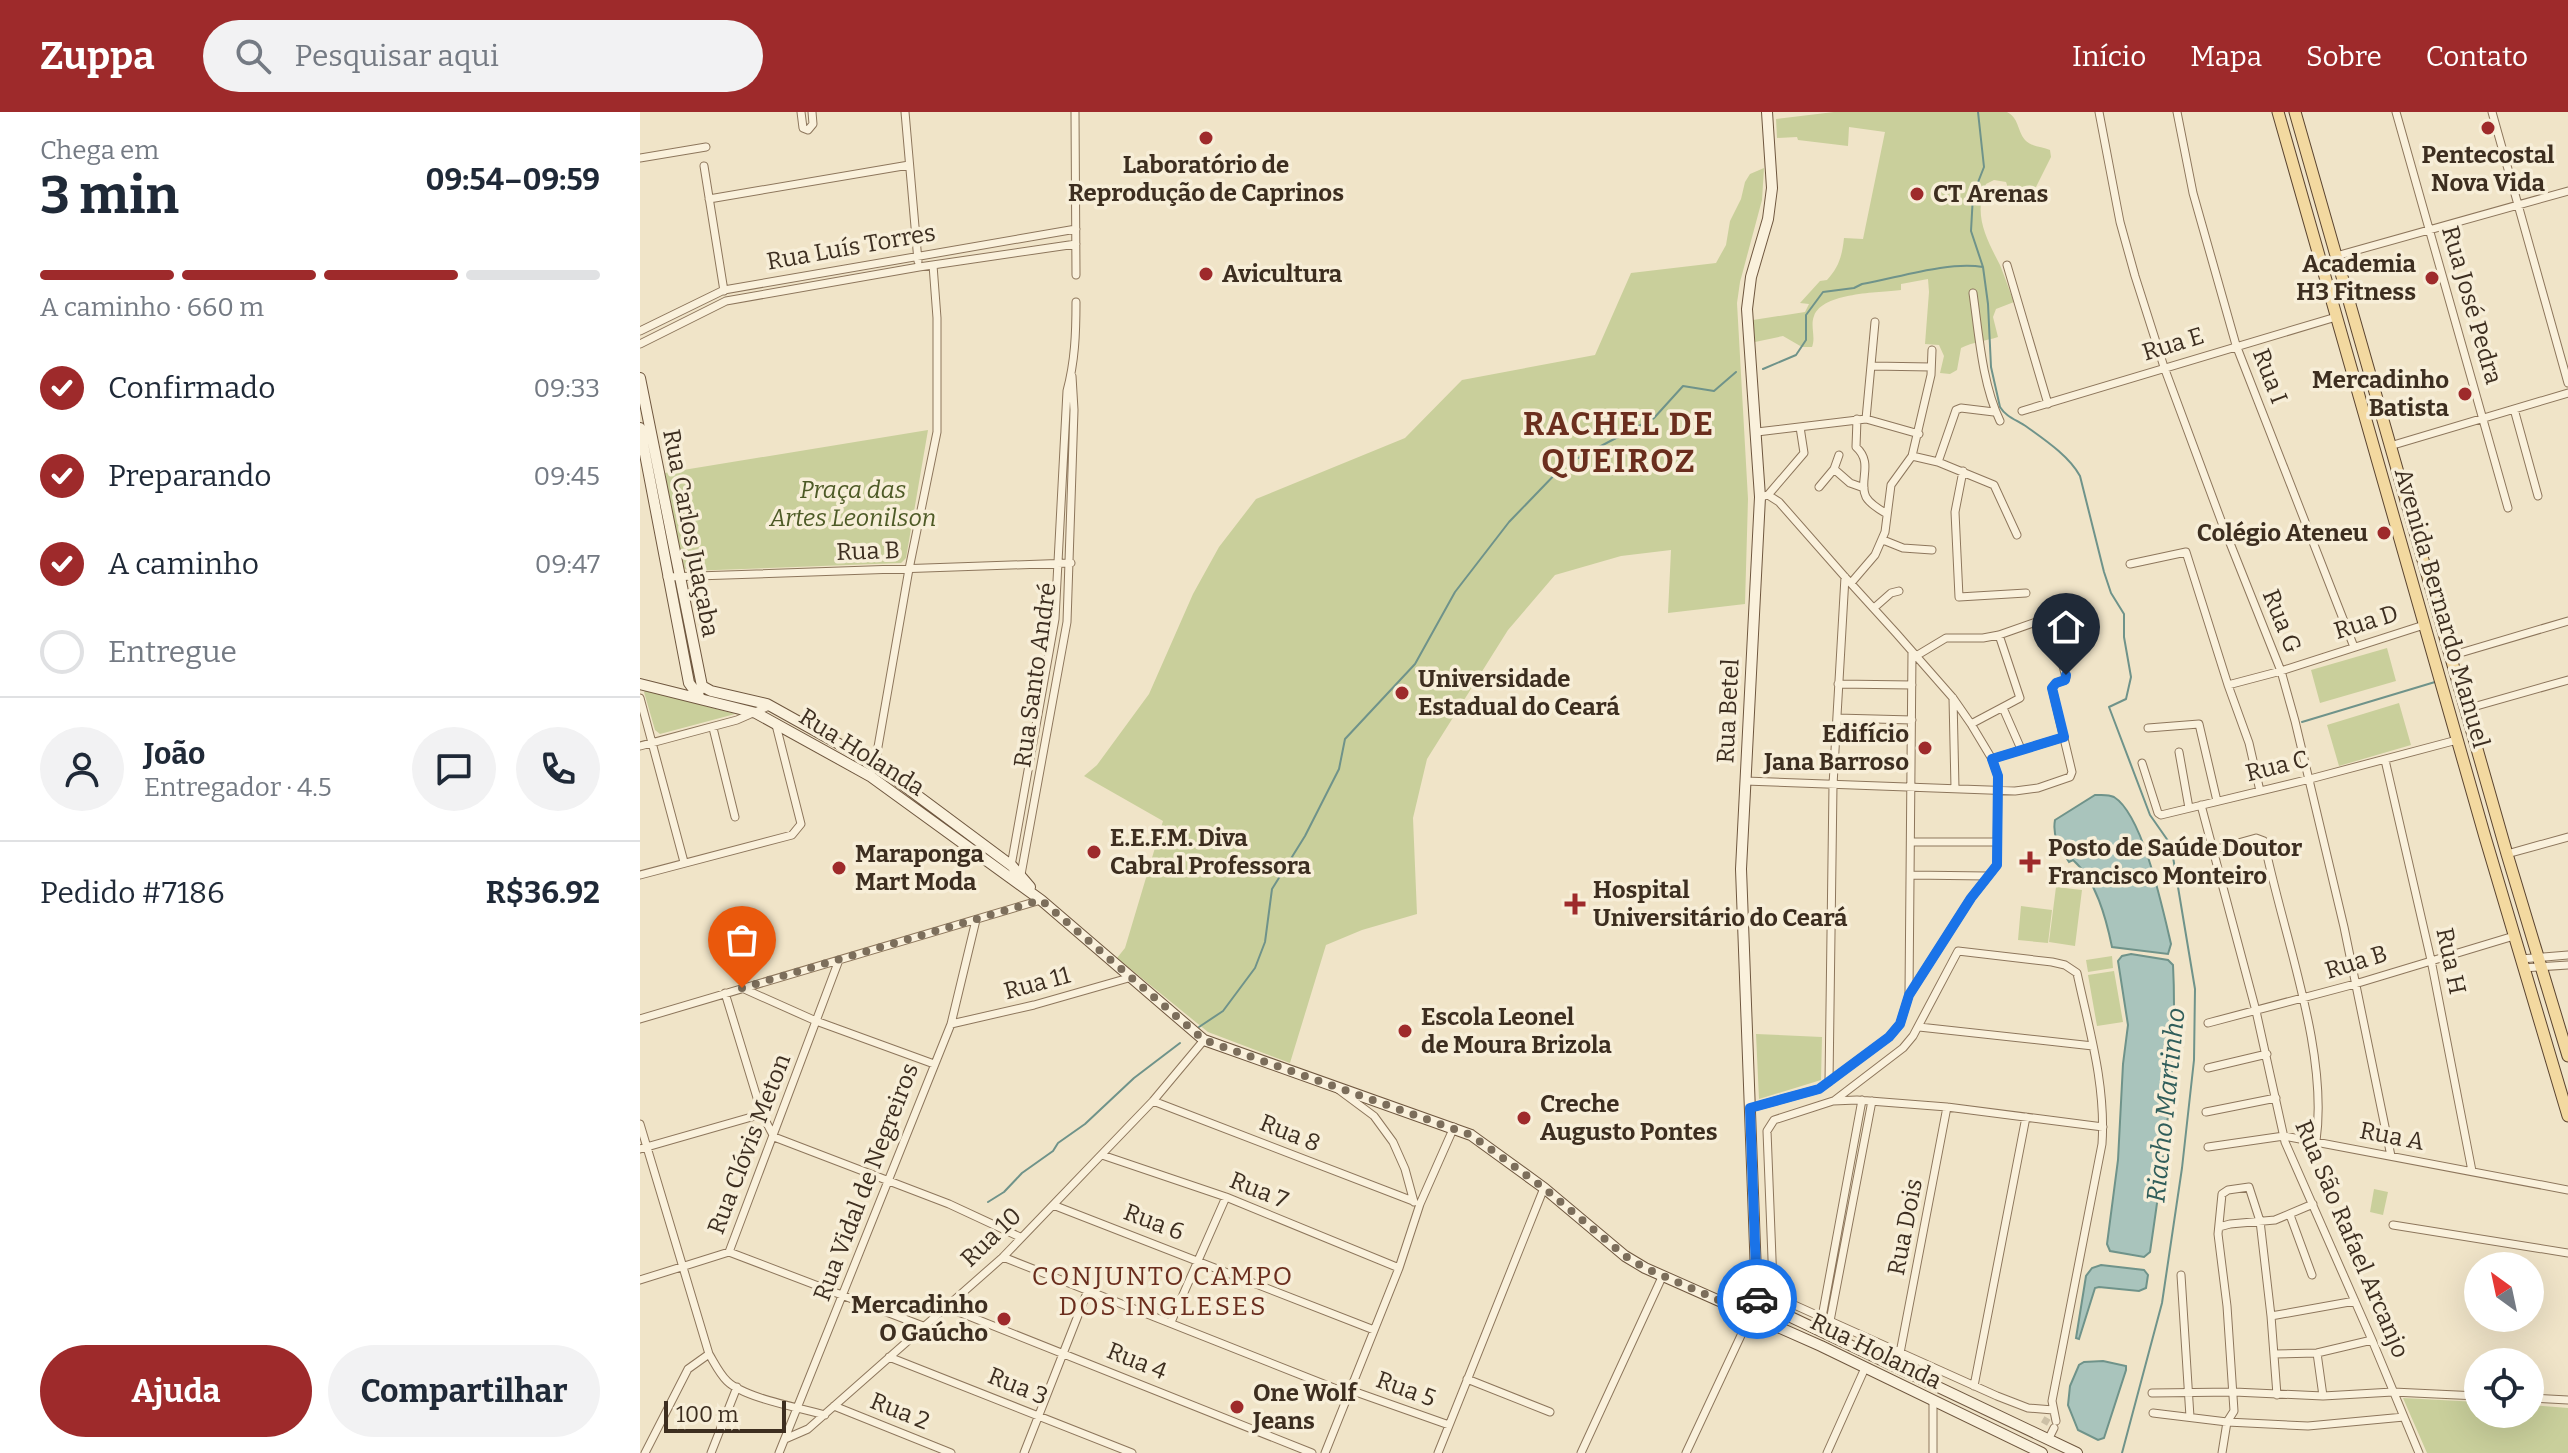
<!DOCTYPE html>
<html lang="pt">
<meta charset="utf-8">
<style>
body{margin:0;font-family:Bitter,serif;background:#f2f2f3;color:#1f2937;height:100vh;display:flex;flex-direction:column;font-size:30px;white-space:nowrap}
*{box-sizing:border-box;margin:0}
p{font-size:26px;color:#747a83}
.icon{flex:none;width:44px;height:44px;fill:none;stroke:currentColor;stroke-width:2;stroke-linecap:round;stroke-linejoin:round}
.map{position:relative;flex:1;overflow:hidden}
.side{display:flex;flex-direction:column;background:#fff;width:640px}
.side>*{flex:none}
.needle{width:52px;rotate:327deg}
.buttons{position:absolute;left:1824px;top:1140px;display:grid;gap:16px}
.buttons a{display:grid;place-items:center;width:80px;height:80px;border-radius:50%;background:#fff;box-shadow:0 8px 32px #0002;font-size:40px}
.scale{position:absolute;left:24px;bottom:20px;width:122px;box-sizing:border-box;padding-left:8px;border:4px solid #3d2e20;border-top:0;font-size:22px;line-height:28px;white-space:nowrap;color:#3d2e20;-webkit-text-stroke:6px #f7eed8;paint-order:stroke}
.pin{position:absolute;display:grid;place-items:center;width:68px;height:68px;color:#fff;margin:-82px -34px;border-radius:50% 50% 50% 0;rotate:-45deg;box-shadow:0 0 8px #0007}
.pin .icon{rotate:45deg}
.courier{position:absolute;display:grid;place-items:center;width:80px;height:80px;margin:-40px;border:6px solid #1a73e8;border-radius:50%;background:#fff;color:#222;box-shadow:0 2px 10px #0007}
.summary em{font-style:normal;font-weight:700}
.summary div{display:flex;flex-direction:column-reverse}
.summary{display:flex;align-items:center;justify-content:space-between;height:136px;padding:0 40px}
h1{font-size:52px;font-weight:700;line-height:60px}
.bar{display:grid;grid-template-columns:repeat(4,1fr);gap:12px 8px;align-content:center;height:96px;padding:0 40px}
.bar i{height:10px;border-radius:6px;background:#e0e1e3}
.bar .selected{background:#9e2a2b}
.bar p{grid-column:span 4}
.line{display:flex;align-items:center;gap:20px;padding:0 40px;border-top:2px solid #e0e1e3}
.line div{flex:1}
.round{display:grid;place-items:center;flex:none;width:84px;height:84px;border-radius:42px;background:#f2f2f3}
ol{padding:0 40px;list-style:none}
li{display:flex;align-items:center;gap:24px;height:88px}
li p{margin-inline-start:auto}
li .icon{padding:8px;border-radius:50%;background:#9e2a2b;color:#fff;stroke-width:4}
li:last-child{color:#747a83}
li i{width:44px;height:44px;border:4px solid #e0e1e3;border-radius:50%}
.cta{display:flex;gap:16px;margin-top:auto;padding:16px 40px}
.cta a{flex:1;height:92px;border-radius:48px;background:#9e2a2b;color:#fff;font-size:32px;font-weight:700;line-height:92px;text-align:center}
.cta a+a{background:#f2f2f3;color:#1f2937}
header{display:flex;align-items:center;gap:48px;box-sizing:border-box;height:112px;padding:0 40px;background:#9e2a2b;color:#fff}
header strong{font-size:38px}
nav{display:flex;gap:44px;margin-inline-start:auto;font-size:28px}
.search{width:560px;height:72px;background:#f2f2f3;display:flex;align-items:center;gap:20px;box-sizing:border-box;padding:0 28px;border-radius:44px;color:#747a83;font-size:30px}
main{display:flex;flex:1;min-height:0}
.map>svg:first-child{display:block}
.green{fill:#c9cf9b}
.water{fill:#a9c4bc;stroke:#6f938a;stroke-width:2}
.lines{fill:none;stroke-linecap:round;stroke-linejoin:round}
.stream{stroke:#6f938a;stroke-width:2}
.street-tunnel{stroke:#ccc0a6;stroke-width:7;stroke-dasharray:7 3.5;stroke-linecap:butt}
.street-casing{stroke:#8d765c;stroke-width:9}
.secondary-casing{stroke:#6f573f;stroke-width:12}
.primary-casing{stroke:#5b4430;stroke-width:13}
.street{stroke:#faf1dc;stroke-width:7}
.secondary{stroke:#faf1dc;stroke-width:10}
.primary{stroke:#f3d9a0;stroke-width:11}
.done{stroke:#7c6e5b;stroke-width:8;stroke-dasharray:0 14.4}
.route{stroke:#1a73e8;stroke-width:10}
.poi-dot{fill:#9e2a2b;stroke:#f7eed8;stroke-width:3}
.labels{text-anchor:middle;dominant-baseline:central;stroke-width:7;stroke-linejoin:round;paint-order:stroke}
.poi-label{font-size:24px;font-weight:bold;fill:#3d2e20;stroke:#f7eed8;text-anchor:start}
.street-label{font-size:24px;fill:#3d2e20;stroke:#f7eed8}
.park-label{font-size:24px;font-style:italic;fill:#4d5a26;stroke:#f7eed8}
.water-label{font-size:26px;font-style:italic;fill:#2f5d5a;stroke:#f7eed8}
.neighbourhood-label{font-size:26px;letter-spacing:2px;fill:#6b2e1e;stroke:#f7eed8}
.district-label{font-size:32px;font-weight:bold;letter-spacing:2px;fill:#6b2e1e;stroke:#f7eed8}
</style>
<header>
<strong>Zuppa</strong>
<div class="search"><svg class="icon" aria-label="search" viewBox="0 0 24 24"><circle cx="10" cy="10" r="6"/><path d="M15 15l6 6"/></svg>Pesquisar aqui</div>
<nav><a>Início</a><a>Mapa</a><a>Sobre</a><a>Contato</a></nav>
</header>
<main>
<section class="side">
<div class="summary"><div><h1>3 min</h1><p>Chega em</p></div><em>09:54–09:59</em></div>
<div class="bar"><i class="selected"></i><i class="selected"></i><i class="selected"></i><i></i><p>A caminho · 660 m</p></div>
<ol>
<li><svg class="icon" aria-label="check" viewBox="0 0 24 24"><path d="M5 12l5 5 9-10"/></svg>Confirmado<p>09:33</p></li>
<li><svg class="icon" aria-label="check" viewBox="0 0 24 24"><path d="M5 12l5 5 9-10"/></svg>Preparando<p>09:45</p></li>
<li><svg class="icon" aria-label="check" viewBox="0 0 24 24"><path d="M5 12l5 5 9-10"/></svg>A caminho<p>09:47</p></li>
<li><i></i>Entregue</li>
</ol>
<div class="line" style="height:144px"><a class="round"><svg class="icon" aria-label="person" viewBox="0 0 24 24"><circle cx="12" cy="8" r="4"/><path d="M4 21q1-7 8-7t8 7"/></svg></a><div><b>João</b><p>Entregador · 4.5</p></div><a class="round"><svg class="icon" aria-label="chat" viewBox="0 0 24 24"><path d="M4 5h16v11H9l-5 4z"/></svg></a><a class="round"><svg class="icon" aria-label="phone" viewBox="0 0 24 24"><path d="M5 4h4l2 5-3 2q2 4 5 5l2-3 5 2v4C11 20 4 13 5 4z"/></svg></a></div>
<div class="line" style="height:104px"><div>Pedido #7186</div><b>R$36.92</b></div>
<div class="cta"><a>Ajuda</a><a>Compartilhar</a></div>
</section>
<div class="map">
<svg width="1928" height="1341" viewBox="0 0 1928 1341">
<rect width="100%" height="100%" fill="#f0e4c8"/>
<path class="green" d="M1194,0H1367C1379,6 1377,18 1385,28C1391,35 1402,34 1410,38L1411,45L1391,85L1372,88L1366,70L1354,68L1346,72C1333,103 1346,126 1360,153C1365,165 1369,178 1374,190L1356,197L1353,205L1358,225C1345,229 1333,230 1321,236L1317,258L1310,262L1300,261L1304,244L1299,233L1285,232L1289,180L1288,167L1261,172V178C1238,181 1183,180 1174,204C1170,214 1176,225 1172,235H1162L1143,224L1115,230L1113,208L1165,200L1169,192L1160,191L1180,169L1187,168C1199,155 1202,144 1204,126L1223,127L1245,20L1209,15L1208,34L1158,28L1157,25L1137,26L1136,7Z
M1124,56L1122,88L1100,170L1097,191L1108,387L1105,492L1028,501L1031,438L981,444L915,463L868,518L787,647L773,706L777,802L722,818L686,833L650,951L568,920L477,846L485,836L523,709L444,664L457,653L509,582L553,482L579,435L616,387L765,326L822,268L955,243L991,161L1076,151L1086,133L1090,109L1101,87L1105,70L1110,62Z
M288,318L266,446L261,451L48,459L41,454L25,361Z
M1747,536L1756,569L1680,591L1671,558Z
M6,578L95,602L20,622L15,618L4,580Z
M1759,591L1771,633L1699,654L1687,613Z
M1416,775L1442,778L1435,834L1409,830Z
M1381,794L1412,798L1408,831L1378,828Z
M1472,844L1473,856L1448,860L1446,848Z
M1474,859L1483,910L1457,914L1448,863Z
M1116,922L1182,925L1181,968L1119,987Z
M1734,1077L1748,1080L1743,1103L1730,1100Z
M1763,1286L1838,1290V1302H1890V1293L1928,1296V1341H1787Z"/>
<path class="water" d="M1455,683C1462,683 1468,682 1474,685C1503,703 1523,798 1531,832L1528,842L1472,835C1466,806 1456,768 1433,748L1429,750C1420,736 1412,725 1415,708Z
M1491,842L1528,848L1533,853C1538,949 1524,1045 1510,1140L1504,1145L1470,1139L1467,1132L1478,1048L1483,952L1488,913L1478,849L1482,844Z
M1461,1153L1504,1158L1508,1163L1506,1176L1499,1179L1459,1175L1455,1176L1439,1227L1436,1226L1446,1164L1452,1156Z
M1463,1249L1486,1254V1258L1464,1326L1458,1328L1438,1318L1428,1293L1430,1274L1439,1253L1444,1250Z"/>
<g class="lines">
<path class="stream" d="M1338,0L1344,55L1333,83L1331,119L1343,155L1348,192L1351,255L1360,295C1366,305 1377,308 1387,315C1405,328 1429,344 1440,364L1464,460L1471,481L1484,502V525L1491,565L1486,587L1469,595L1510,703L1531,733L1555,877L1554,948L1542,1056L1522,1191L1482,1341
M1123,257L1156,243L1166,228V203L1183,180L1214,176L1222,172C1257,166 1308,149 1343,155
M1662,610L1795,570
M559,915L583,899L615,856L625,830L632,777L665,724L699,657L705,627L775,552L815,480L869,410L923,354L1014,306L1043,274L1074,279L1096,260
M348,1090L364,1080L382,1061L413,1039L418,1031L445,1012L494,966L540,931"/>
<path class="street-tunnel" d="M1404,1312L1408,1305"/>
<defs>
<path id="street" d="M161,0L163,16L168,18L173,12L172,0
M265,0L278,149
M435,0L436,163
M1459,0L1480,110L1495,164L1524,255L1582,411L1641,559L1655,609L1704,815L1751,1044
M1537,0L1553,81L1596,233L1714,535
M1756,0L1868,396
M1852,0L1928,271
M0,46L66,35
M64,54L84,179
M69,87L269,53
M1696,144L1928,79
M1367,153L1408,292
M1333,181C1339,223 1342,271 1360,309
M0,219L84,178L436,117
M0,232L86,189L279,155L436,132
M1232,254L1291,255
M1874,297L1898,384
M1382,299L1696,205
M1217,307L1216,335C1234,351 1218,369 1226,385C1230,392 1240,398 1247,402
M1226,307L1235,210
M1117,320L1226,307L1279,322
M1750,334L1928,281
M1272,344L1298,350L1354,373L1377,423
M1298,350L1316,298L1321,296L1354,300
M1194,357L1210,371L1224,376
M1323,359L1315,400L1319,485L1386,481
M1179,375L1194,357L1199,343
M1128,383L1164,341L1160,315
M1243,428L1263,436L1292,438
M1490,452L1546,440L1588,573L1609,631L1620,679
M27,465L431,451
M1211,471L1235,443L1245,420L1251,373L1272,344L1291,263L1292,238
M1234,496L1251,481L1259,479
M1810,544L1928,509
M1198,572L1272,573
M1588,573L1641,559L1784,513
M0,586L44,750
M1313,586L1315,676
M1363,596L1381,637
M1826,597L1928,568
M1197,606L1272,608
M1331,612L1380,586L1359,523
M73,616L95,705
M1508,616L1559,612L1577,689
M0,634L97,608L129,594
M1539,640L1549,696
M1352,647L1424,625
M1745,648L1791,848L1832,1059
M1502,651L1518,701L1521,703L1670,667L1817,628
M230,664L235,652L269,457L297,320V206L293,153
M1105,669L1375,679L1398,676L1430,665L1432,660L1412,576L1416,571L1425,568L1426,565L1410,505L1359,523L1343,526H1306L1276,544
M1561,693L1616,899L1645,1030L1732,1228L1779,1341
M1271,730H1356
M1573,738L1616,726L1624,729C1642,820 1689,938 1676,1029
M1867,742L1928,725
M371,754L415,507L427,279C435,249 436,221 436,190
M0,763L152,723L161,712L136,613
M1271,763L1347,764
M380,768L427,510L434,298L432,264
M1881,847L1928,843
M1883,856L1928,853
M102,876L176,909L294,952
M85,881L122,1002L134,1025
M1269,881L1272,540
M0,907L401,788
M1568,911L1715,872L1874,824
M311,912L394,893L492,865
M1279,915L1453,934
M1568,956L1627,942
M1189,970L1193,673L1205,465
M699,978L734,1004L753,1030L765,1057L774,1090
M1195,988L1263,936L1273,924L1318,839L1412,850L1425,853L1437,861C1449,917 1466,973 1462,1032L1412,1289L1416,1309
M513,989L773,1089
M1110,996L1179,977L1249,925L1260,912L1269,883L1331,786L1357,753L1358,664L1352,647L1331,612L1313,586L1256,521L1205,465L1139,390L1128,383L1120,385
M1566,1000L1636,986
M0,1012L69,1242C74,1250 79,1261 87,1269C104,1286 161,1296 185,1303
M134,1025L309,1092L380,1125
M1568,1035L1644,1024L1928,1078
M0,1037L122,1002
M462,1043L586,1085L759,1156
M413,1093L734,1218
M1650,1103L1672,1163
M1753,1113L1928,1141
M1579,1115L1590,1112L1635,1108L1673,1092
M89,1140L199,848
M363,1145L709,1282
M1541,1163L1550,1305
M0,1168L89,1140L283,1214
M306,1195L672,1341
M1631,1204L1715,1189
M1182,1205L1222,988
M1190,1209L1232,989
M531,1210L586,1085
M1260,1241L1307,995
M1677,1241L1683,1284
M1634,1242L1677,1241L1732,1228
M249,1245L492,1341
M827,1267L910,1300
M1334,1274L1386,1005
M710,1278L809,1313
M1512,1281L1594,1280L1683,1284L1753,1280L1838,1284
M1890,1286L1928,1288
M194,1294L311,1341
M1413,1298L1388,1296L1357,1284L1141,1187L1133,1172L1127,1019L1134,1008L1193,989L1217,988L1307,995L1463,1015
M1513,1301L1587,1310L1668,1314L1764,1305
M145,1327L168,1317L363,1145L513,989L564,928
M1408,1328L1414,1316
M5,1341L48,1257L69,1242
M71,1341L97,1275
M139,1341L311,912L336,808
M384,1341L448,1178
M685,1341L759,1156L780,1092L814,1015
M798,1341L904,1076
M941,1341L1023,1163
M1046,1341L1111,1202
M1187,1341L1225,1256
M1293,1341V1289
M1582,1341L1587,1310L1594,1299L1587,1194L1578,1122L1582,1082L1588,1078L1609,1075L1620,1109L1631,1204L1637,1283"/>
<path id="secondary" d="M0,266L62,574L59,579
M0,316L49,571L60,586
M0,572L116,601L230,664L401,788L564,928L831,1023L904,1076L985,1144L1005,1156L1181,1234L1402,1341
M62,574L71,579L127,592L235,652L372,754L390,775
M1117,1189L1437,1341
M1111,1202L1117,1189L1101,757L1120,385L1107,197L1111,165L1128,107L1132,76L1127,0"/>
<path id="primary" d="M1638,0L1845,725L1928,1004
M1655,0L1867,742L1928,944"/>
</defs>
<use href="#street" class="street-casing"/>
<use href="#secondary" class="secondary-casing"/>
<use href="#primary" class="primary-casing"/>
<use href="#street" class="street"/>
<use href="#secondary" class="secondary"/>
<use href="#primary" class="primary"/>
</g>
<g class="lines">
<path class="done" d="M102,876L401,788L564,928L831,1023L904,1076L985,1144L1005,1156L1111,1202L1117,1187"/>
<path class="route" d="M1117,1187L1110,996L1179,977L1249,925L1260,912L1269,883L1331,786L1357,753L1358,664L1352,647L1424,625L1412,576L1416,571L1425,568L1426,563"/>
</g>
<g class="poi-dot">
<circle cx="1848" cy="16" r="8"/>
<circle cx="566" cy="26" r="8"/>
<circle cx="1277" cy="82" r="8"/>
<circle cx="566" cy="162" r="8"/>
<circle cx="1792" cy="166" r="8"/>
<circle cx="1825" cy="282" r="8"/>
<circle cx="1744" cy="421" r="8"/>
<circle cx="762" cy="581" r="8"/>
<circle cx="1285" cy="636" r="8"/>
<circle cx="454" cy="740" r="8"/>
<path d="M1386 738h8v8h8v8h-8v8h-8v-8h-8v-8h8z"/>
<circle cx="199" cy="756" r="8"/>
<path d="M931 780h8v8h8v8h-8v8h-8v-8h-8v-8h8z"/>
<circle cx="765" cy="919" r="8"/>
<circle cx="884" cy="1006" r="8"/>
<circle cx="364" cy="1207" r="8"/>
<circle cx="597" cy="1295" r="8"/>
</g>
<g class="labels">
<g class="poi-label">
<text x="1848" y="43" text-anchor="middle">Pentecostal<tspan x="1848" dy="28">Nova Vida</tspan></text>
<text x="566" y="53" text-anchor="middle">Laboratório de<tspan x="566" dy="28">Reprodução de Caprinos</tspan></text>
<text x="1293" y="82">CT Arenas</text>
<text x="1776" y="152" text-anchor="end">Academia<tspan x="1776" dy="28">H3 Fitness</tspan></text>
<text x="582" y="162">Avicultura</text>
<text x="1809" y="268" text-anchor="end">Mercadinho<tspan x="1809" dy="28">Batista</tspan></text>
<text x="1728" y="421" text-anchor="end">Colégio Ateneu</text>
<text x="778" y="567">Universidade<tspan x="778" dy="28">Estadual do Ceará</tspan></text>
<text x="1269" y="622" text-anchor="end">Edifício<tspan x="1269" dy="28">Jana Barroso</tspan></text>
<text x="470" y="726">E.E.F.M. Diva<tspan x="470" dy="28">Cabral Professora</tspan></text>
<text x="1408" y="736">Posto de Saúde Doutor<tspan x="1408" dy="28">Francisco Monteiro</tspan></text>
<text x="215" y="742">Maraponga<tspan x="215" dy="28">Mart Moda</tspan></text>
<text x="953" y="778">Hospital<tspan x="953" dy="28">Universitário do Ceará</tspan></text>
<text x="781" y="905">Escola Leonel<tspan x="781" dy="28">de Moura Brizola</tspan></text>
<text x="900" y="992">Creche<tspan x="900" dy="28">Augusto Pontes</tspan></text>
<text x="348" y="1193" text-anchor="end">Mercadinho<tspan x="348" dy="28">O Gaúcho</tspan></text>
<text x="613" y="1281">One Wolf<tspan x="613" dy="28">Jeans</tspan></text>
</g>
<g class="street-label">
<text transform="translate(211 135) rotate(-10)">Rua Luís Torres</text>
<text transform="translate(1832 193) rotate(74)">Rua José Pedra</text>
<text transform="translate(1533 232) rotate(-17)">Rua E</text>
<text transform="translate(1630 264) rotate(69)">Rua I</text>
<text transform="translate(51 421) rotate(79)">Rua Carlos Juaçaba</text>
<text transform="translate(228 439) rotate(-2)">Rua B</text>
<text transform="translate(1802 496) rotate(74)">Avenida Bernardo Manuel</text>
<text transform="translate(1642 509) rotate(68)">Rua G</text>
<text transform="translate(1726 510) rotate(-17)">Rua D</text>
<text transform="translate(395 563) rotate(-82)">Rua Santo André</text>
<text transform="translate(1088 599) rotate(-87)">Rua Betel</text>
<text transform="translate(222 640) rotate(32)">Rua Holanda</text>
<text transform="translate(1637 654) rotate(-14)">Rua C</text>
<text transform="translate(1811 849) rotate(78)">Rua H</text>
<text transform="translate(1716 850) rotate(-17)">Rua B</text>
<text transform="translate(397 871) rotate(-15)">Rua 11</text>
<text transform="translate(650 1021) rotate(22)">Rua 8</text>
<text transform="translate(1752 1024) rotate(11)">Rua A</text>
<text transform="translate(109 1032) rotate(-69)">Rua Clóvis Meton</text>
<text transform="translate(226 1070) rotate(-69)">Rua Vidal de Negreiros</text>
<text transform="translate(619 1078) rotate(22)">Rua 7</text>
<text transform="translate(514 1110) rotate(21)">Rua 6</text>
<text transform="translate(1265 1115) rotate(-79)">Rua Dois</text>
<text transform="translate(351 1125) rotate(-44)">Rua 10</text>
<text transform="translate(1712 1127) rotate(67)">Rua São Rafael Arcanjo</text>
<text transform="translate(1236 1239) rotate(26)">Rua Holanda</text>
<text transform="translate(497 1249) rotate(22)">Rua 4</text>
<text transform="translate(378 1274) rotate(22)">Rua 3</text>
<text transform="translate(766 1277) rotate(20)">Rua 5</text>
<text transform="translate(260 1299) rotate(22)">Rua 2</text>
</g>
<g class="park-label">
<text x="213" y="378">Praça das<tspan x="213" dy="28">Artes Leonilson</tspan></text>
</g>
<g class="water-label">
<text transform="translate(1526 993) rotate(-84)">Riacho Martinho</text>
</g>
<g class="neighbourhood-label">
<text x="523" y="1164">CONJUNTO CAMPO<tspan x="523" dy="30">DOS INGLESES</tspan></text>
</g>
<g class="district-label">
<text x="979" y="312">RACHEL DE<tspan x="979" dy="37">QUEIROZ</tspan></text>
</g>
</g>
</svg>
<div class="buttons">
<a><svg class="needle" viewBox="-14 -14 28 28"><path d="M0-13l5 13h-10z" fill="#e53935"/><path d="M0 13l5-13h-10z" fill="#747a83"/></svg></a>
<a><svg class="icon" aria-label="locate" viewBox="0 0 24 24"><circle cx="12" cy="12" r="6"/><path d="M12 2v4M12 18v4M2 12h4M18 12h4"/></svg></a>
</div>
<div class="scale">100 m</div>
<div class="pin" style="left:102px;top:876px;background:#ea580c"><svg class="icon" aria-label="bag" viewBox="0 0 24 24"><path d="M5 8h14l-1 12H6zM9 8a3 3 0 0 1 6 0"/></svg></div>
<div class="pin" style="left:1426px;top:563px;background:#1f2937"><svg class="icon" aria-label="home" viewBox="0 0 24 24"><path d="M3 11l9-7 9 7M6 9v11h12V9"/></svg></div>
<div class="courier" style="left:1117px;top:1187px"><svg class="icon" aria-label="car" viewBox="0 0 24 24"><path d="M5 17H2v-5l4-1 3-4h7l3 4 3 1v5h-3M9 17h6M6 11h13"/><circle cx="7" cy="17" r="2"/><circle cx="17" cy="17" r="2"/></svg></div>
</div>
</main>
